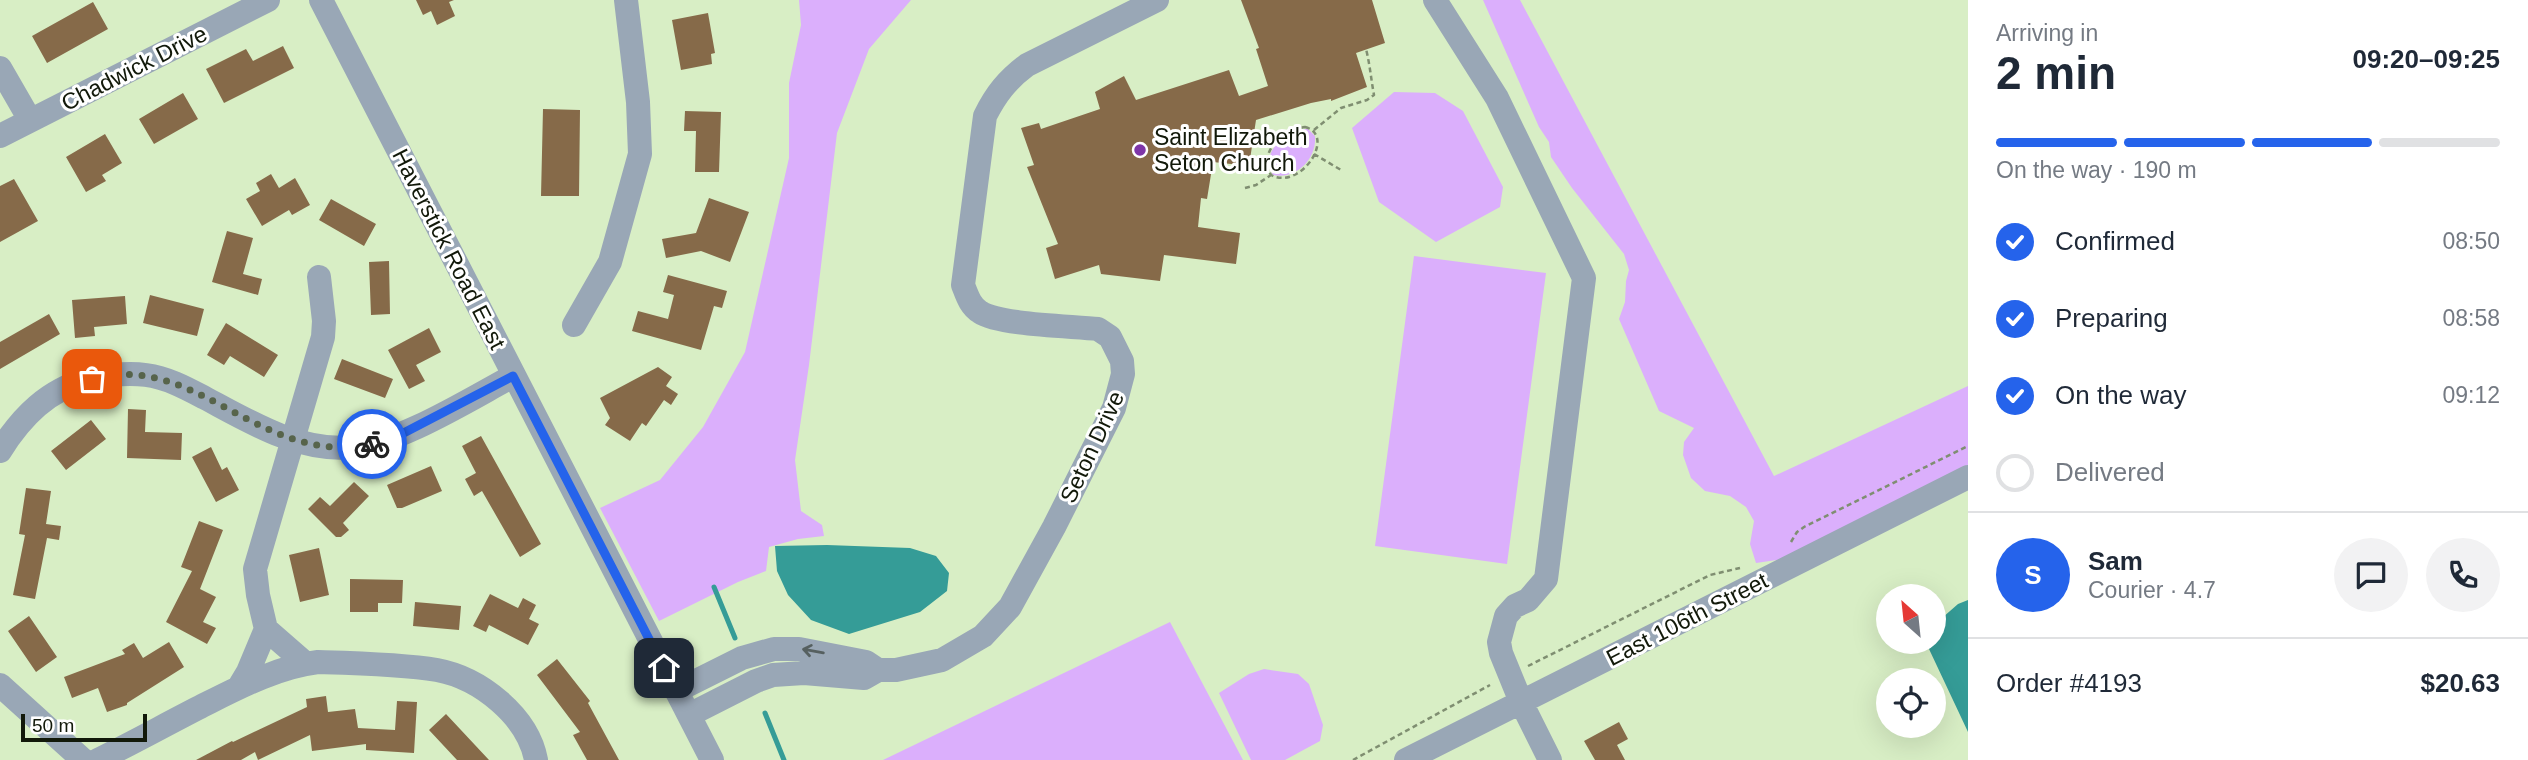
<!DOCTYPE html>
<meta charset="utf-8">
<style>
body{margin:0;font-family:Helvetica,sans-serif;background:#f2f2f3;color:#1f2937;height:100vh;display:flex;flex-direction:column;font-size:26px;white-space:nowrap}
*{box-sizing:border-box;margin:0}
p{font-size:23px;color:#747a83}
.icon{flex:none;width:38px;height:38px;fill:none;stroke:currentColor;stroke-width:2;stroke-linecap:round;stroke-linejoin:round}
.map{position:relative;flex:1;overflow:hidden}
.drawer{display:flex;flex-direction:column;background:#fff;width:560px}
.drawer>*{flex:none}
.needle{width:46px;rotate:333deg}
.buttons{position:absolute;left:1876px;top:584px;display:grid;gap:14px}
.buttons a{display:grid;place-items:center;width:70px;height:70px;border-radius:50%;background:#fff;box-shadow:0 7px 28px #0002;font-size:35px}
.scale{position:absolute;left:21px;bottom:18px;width:126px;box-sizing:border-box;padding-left:7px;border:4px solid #12190a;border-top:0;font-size:19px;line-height:24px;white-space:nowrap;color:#12190a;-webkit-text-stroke:5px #fff;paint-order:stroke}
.pin{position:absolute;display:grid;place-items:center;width:60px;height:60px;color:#fff;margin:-30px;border-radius:14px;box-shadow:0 4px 10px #0006}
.courier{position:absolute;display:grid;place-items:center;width:70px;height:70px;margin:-35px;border:5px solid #2563eb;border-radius:50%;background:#fff;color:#222;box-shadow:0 2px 9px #0007}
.overview em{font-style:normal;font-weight:700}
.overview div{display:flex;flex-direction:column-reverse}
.overview{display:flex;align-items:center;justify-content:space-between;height:119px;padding:0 28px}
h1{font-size:46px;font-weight:700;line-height:52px}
.bar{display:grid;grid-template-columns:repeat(4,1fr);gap:10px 7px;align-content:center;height:84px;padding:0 28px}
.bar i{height:9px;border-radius:5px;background:#e0e1e3}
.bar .active{background:#2563eb}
.bar p{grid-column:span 4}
.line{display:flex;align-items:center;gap:18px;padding:0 28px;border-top:2px solid #e0e1e3}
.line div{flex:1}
.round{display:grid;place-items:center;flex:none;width:74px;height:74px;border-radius:37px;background:#f2f2f3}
ol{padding:0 28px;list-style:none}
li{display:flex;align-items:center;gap:21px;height:77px}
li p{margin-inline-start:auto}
li .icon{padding:7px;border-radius:50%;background:#2563eb;color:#fff;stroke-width:4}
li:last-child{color:#747a83}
li i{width:38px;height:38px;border:4px solid #e0e1e3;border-radius:50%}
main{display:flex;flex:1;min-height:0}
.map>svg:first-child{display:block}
.green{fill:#dbaffc}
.water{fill:#359c97}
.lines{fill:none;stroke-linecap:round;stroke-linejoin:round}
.stream{stroke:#359c97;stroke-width:5}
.building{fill:#866a49}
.path{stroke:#7f8e71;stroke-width:2.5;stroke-dasharray:5 3.5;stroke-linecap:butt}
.minor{stroke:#99a7b6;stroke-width:24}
.oneway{stroke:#566060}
.done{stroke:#57644b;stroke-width:7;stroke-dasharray:0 12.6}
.route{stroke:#2563eb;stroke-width:9}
.poi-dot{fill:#7e35a8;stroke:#fff;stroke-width:2.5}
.labels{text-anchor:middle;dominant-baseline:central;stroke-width:6;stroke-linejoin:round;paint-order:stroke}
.street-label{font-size:23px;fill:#12190a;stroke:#fff}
.poi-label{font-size:23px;fill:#12190a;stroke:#fff;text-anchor:start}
</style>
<main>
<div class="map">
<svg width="1968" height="760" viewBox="0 0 1968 760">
<rect width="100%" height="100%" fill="#d8eec5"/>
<path class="green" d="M799,0H911L869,49L837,133L809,365L795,460L801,511L822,525L824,536L798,539L769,547L766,571L738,582L659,621L600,508L660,480L703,427L745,352L789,158V83L801,25Z
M1483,0H1520L1774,476L1968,386V467L1783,559L1756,563L1750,544L1754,521L1746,507L1730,496L1705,491L1691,478L1683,455L1684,442L1694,428L1659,411L1619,319L1625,302L1626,281L1629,270L1624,254L1572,188L1551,157L1549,142L1539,127Z
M1394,92L1435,93L1463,111L1503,187L1500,207L1436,242L1379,202L1352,128Z
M1299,129H1308L1315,136C1317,159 1296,180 1273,175C1260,154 1281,137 1299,129Z
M1414,256L1546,273L1507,564L1375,546Z
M1170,622L1243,760H883Z
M1264,669L1298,674L1309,684L1323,725L1320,741L1285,760H1251L1219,693L1249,674Z"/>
<path class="water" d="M827,545L910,548L936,556L949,573L947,591L920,612L849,634L811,620L788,595L777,571L775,546Z
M1968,600V732L1929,649L1930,642H1934V625L1958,604Z"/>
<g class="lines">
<path class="stream" d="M714,587L735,638
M765,713L784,760"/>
</g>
<path class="building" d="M416,0H454L449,2L455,16L437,25L431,11L423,15Z
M1241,0H1372L1385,43L1356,53L1367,87L1331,101V99L1311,103L1256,120L1249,166L1213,162L1207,199L1201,198L1198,227L1240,233L1236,264L1164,255L1160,281L1101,274L1099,265L1055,279L1046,248L1058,244L1027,167L1034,165L1021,128L1039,123L1041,129L1100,109L1095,92L1124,76L1136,100L1229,70L1239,96L1268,86L1256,49L1259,48Z
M93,2L108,29L47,63L32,36Z
M708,13L715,53L711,54L712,64L681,70L672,20Z
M283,46L294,68L224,103L206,69L246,49L253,61Z
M183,93L198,119L154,144L139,119Z
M543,109L580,110L579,196H541Z
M685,111L721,112L719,172H695L696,131H684Z
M105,134L122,163L102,175L106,181L86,192L66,157Z
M271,174L279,188L295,178L310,205L292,215L289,210L262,226L246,199L260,191L256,183Z
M14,179L38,221L0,242V186Z
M709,198L749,212L730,262L701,251L666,258L662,239L696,233Z
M331,199L376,224L364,246L319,220Z
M227,231L253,238L243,274L262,279L258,295L212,282Z
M389,261L390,314L371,315L369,262Z
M668,275L727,291L722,308L714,306L701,350L632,331L638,311L668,319L674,295L663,292Z
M150,295L204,309L197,336L143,323Z
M125,296L127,324L94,327L95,336L75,338L72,300Z
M49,314L60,334L0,369V342Z
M226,323L278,355L264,377L230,356L224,365L207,355Z
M429,328L441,352L416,365L425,381L409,389L388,350Z
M342,359L393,379L385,398L334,379Z
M658,367L672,377L666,386L678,394L671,405L664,400L646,426L642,423L630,441L605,425L610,418L600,398Z
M128,409L146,410L145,432L182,433L181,460L127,458Z
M91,420L106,439L66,470L51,451Z
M481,436L541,544L520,557L482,491L474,496L465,479L476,473L462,446Z
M211,447L222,470L227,467L239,490L216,502L192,457Z
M431,466L442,491L402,508H397L387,485Z
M354,482L369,496L343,523L349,530L341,537H336L308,509L320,497L330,506Z
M26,488L51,491L46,524L61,526L59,540L47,538L35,599L13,595L25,535L19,534Z
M199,521L223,530L200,589L216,597L203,622L216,628L207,644L166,622L192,571L181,567Z
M319,548L329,595L300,602L289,555Z
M350,579L403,580L402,603H378V612H350Z
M490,594L518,608L523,598L536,605L529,619L539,624L528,645L489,625L486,632L473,626Z
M415,602L461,606L459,630L413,626Z
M29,616L57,657L36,672L8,631Z
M169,642L184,667L127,703V705L107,712L98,688L72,698L64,677L125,654L122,650L134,643L143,658Z
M557,659L590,701L588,703L619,760H587L573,735L580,732L537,675Z
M326,696L328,712L355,709L358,728L395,730L397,701L417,702L414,753L366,750V744L312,751L310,735L258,760L255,752L241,760H196L232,741L233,742L307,707L306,699Z
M446,714L489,760H457L429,730Z
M1619,722L1628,739L1617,745L1625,760H1595L1584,741Z"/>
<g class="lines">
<path class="path" d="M1305,127C1337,135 1301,191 1271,175C1257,151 1284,130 1305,127Z
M1314,130L1341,108L1367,100L1374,95C1371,79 1370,65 1366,49
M1314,154L1341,170
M1245,188L1256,185L1271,175
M1791,542L1797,532L1804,527L1968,446
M1528,666L1710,575L1740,568
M1353,760L1490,685"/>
<path class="minor" d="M321,0L712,760
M1435,0L1497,98L1584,278L1546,579L1528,600L1515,606L1506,616L1499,642L1501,653L1521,702L1550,760
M0,68L30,120
M0,136L268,0
M574,325L610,262L640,154L638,102L626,0
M0,451C22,416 48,390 88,379C107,375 126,372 146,375C168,378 186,388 205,398C250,422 295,450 349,448C397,445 470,399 513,376
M305,663L266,629L258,595L255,569L323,337L324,321L319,277
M0,685L83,760
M239,687L248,672L266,629
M676,691L742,658L774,649H799L866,662L878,670
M689,715L756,681L773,675L804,673L864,678L878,670H896L942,660L983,636L1010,607L1054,527L1114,408L1123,374L1122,361L1110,337L1098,329C1071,326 999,325 980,312C970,306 967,295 963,285L985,116C996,94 1007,80 1027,65L1157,0
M98,760C132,743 165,725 198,708C236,689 276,667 318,662C354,663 402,664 437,670C480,678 528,716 536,760
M1406,760L1968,477"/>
</g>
<defs><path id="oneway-shaft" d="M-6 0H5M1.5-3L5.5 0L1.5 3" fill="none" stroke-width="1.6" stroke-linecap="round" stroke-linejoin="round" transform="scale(1.75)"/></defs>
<use class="oneway" href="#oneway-shaft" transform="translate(813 651) rotate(-170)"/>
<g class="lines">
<path class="done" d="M92,379C197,350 260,468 372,444"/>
<path class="route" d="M372,444L394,438L513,376L664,668"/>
</g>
<circle class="poi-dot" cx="1140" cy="150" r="7"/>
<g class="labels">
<g class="street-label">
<text transform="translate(134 68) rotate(-27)">Chadwick Drive</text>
<text transform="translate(449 249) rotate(63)">Haverstick Road East</text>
<text transform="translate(1092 447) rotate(-65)">Seton Drive</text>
<text transform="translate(1687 619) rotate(-27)">East 106th Street</text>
</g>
<g class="poi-label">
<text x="1154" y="137">Saint Elizabeth<tspan x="1154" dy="26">Seton Church</tspan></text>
</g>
</g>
</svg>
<div class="buttons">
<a><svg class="needle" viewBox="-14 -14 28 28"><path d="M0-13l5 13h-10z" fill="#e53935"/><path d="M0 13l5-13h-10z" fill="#747a83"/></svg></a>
<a><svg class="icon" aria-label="locate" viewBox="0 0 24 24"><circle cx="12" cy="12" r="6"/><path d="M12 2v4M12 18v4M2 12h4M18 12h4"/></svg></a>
</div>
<div class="scale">50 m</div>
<div class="pin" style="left:92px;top:379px;background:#ea580c"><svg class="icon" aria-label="bag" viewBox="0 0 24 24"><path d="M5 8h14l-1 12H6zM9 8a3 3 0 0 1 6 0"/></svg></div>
<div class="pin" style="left:664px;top:668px;background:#1f2937"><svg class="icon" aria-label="home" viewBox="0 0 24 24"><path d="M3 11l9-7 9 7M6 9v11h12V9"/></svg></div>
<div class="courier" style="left:372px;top:444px"><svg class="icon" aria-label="bike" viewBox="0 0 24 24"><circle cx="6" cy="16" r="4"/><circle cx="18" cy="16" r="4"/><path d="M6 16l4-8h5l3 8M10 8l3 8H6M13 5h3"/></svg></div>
</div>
<section class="drawer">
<div class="overview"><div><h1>2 min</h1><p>Arriving in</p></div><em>09:20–09:25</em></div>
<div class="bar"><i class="active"></i><i class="active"></i><i class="active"></i><i></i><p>On the way · 190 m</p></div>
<ol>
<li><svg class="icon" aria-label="check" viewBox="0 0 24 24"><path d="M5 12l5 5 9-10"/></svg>Confirmed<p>08:50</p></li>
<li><svg class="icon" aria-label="check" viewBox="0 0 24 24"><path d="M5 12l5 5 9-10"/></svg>Preparing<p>08:58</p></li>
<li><svg class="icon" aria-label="check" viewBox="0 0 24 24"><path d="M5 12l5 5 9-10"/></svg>On the way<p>09:12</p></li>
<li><i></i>Delivered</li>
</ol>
<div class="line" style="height:126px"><b class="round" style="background:#2563eb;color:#fff">S</b><div><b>Sam</b><p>Courier · 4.7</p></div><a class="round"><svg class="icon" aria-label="chat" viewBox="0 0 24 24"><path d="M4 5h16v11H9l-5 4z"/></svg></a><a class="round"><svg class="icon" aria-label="phone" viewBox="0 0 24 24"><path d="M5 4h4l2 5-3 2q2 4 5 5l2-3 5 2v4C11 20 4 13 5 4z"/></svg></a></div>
<div class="line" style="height:91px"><div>Order #4193</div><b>$20.63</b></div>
</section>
</main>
